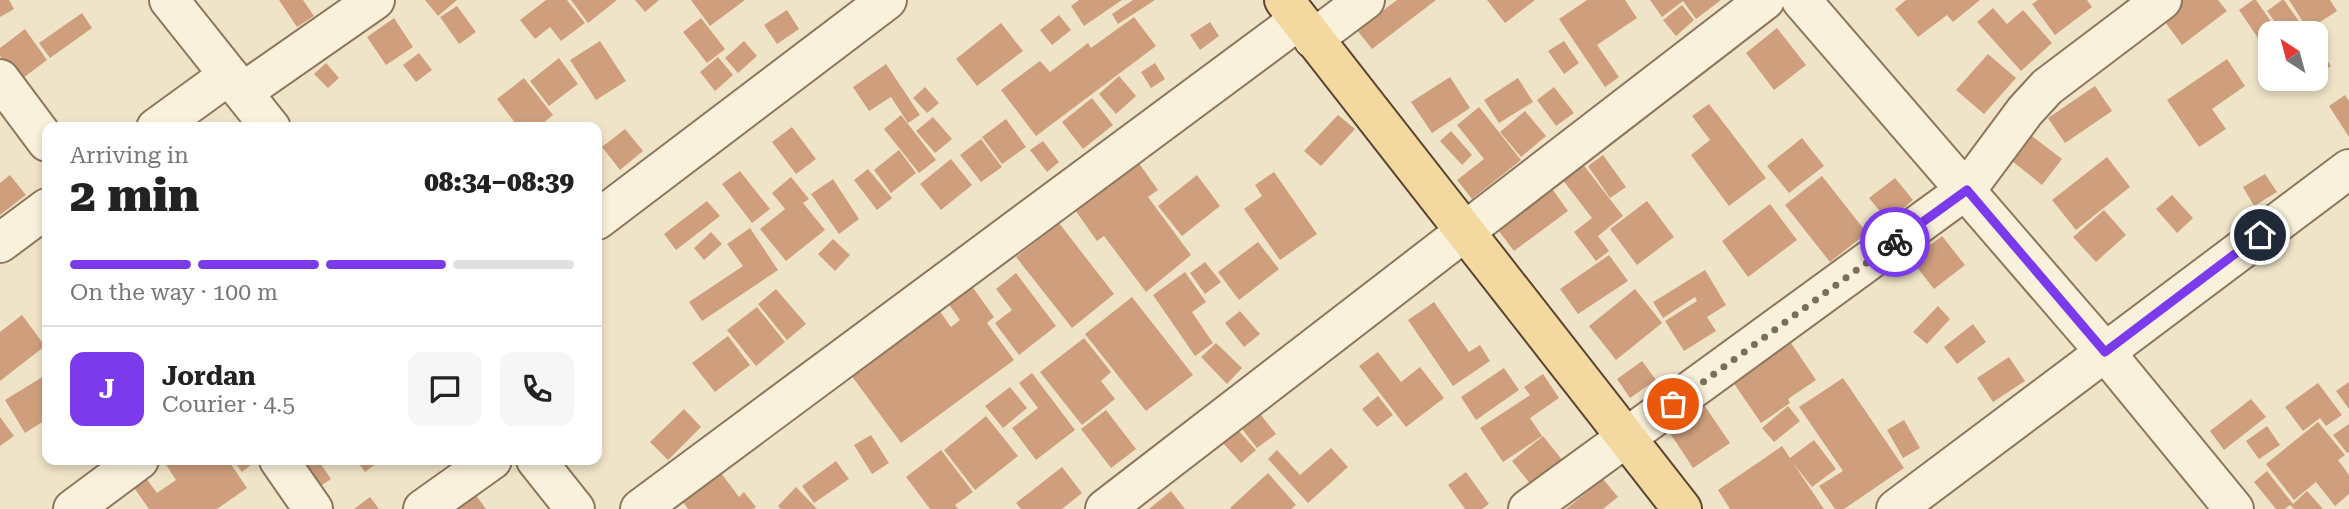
<!DOCTYPE html>
<meta charset="utf-8">
<style>
body{margin:0;font-family:"Roboto Serif",serif;background:#f6f6f6;color:#222;height:100vh;display:flex;flex-direction:column;font-size:26px;white-space:nowrap}
*{box-sizing:border-box;margin:0}
p{font-size:23px;color:#767676}
.icon{flex:none;width:38px;height:38px;fill:none;stroke:currentColor;stroke-width:2;stroke-linecap:round;stroke-linejoin:round}
.map{position:relative;flex:1;overflow:hidden}
.drawer{position:absolute;left:42px;top:122px;width:560px;height:343px;display:flex;flex-direction:column;background:#fff;border-radius:14px;box-shadow:0 4px 10px #0003}
.drawer>*{flex:none}
.needle{width:46px;rotate:324deg}
.controls{position:absolute;left:2258px;top:21px;display:grid;gap:14px}
.controls a{display:grid;place-items:center;width:70px;height:70px;border-radius:14px;background:#fff;box-shadow:0 4px 10px #0003;font-size:35px}
.pin{position:absolute;display:grid;place-items:center;width:60px;height:60px;color:#fff;margin:-30px;border:4px solid #fff;border-radius:50%;box-shadow:0 2px 7px #0007}
.courier{position:absolute;display:grid;place-items:center;width:70px;height:70px;margin:-35px;border:5px solid #7c3aed;border-radius:50%;background:#fff;color:#222;box-shadow:0 2px 9px #0007}
.head em{font-style:normal;font-weight:800}
.head div{display:flex;flex-direction:column-reverse}
.head{display:flex;align-items:center;justify-content:space-between;height:119px;padding:0 28px}
h1{font-size:46px;font-weight:800;line-height:52px}
.bar{display:grid;grid-template-columns:repeat(4,1fr);gap:10px 7px;align-content:center;height:84px;padding:0 28px}
.bar i{height:9px;border-radius:5px;background:#e0e0e0}
.bar .on{background:#7c3aed}
.bar p{grid-column:span 4}
.line{display:flex;align-items:center;gap:18px;padding:0 28px;border-top:2px solid #e0e0e0}
.line div{flex:1}
.round{display:grid;place-items:center;flex:none;width:74px;height:74px;border-radius:14px;background:#f6f6f6}
.map>svg:first-child{display:block}
.building{fill:#cf9f7d}
.lines{fill:none;stroke-linecap:round;stroke-linejoin:round}
.minor-casing{stroke:#8d765c;stroke-width:42}
.major-casing{stroke:#5b4430;stroke-width:42}
.minor{stroke:#faf1dc;stroke-width:38}
.major{stroke:#f3d9a0;stroke-width:38}
.done{stroke:#7c6e5b;stroke-width:7;stroke-dasharray:0 12.6}
.route{stroke:#7c3aed;stroke-width:9}
</style>
<div class="map">
<svg width="2349" height="509" viewBox="0 0 2349 509">
<rect width="100%" height="100%" fill="#f0e4c8"/>
<path class="building" d="M0,0H9L14,9L0,17Z
M279,0H303L314,16L297,27Z
M425,0H457L438,16Z
M546,0H567L585,23L561,41L550,27L535,39L520,20Z
M571,0H617L588,23Z
M635,0H659L645,12Z
M691,0H745L710,26Z
M1079,0H1122L1084,26L1071,6Z
M1133,0H1155L1118,24L1112,14Z
M1397,0H1436L1372,49L1357,30Z
M1487,0H1535L1505,23Z
M1587,0H1625L1637,18L1597,45L1619,77L1605,87L1559,19Z
M1650,0H1721L1696,19L1683,1L1662,17Z
M1906,0H1980L1953,22L1947,15L1918,37L1895,9Z
M2038,0H2087L2092,7L2055,35L2032,4Z
M2179,0H2218L2227,11L2182,45L2160,15Z
M2253,0H2256L2279,33H2270L2268,53L2239,10Z
M2282,0H2284L2305,30L2301,33H2283L2267,11Z
M2289,0H2330L2337,11L2308,30Z
M1682,5L1694,20L1676,36L1663,20Z
M457,6L476,32L459,44L440,17Z
M1993,8L2007,24L2023,10L2052,43L2021,71L1977,22Z
M787,10L799,29L777,44L764,25Z
M82,13L92,28L50,58L39,43Z
M1059,15L1071,30L1052,45L1040,30Z
M1134,17L1156,46L1036,136L1001,90L1040,61L1050,72L1088,43L1091,48Z
M394,18L413,47L386,65L367,37Z
M701,18L725,49L707,63L683,32Z
M1210,22L1219,36L1200,50L1190,35Z
M1001,23L1023,51L977,86L956,59Z
M1777,28L1806,65L1774,90L1746,53Z
M25,29L47,60L19,81L0,56V48Z
M600,41L626,81L596,100L570,60Z
M744,41L757,56L738,73L725,58Z
M1564,41L1579,63L1564,74L1548,51Z
M2315,42L2331,66L2315,77Z
M419,53L432,70L416,82L403,65Z
M1988,54L2016,78L1984,114L1956,90Z
M718,57L733,75L715,91L700,72Z
M559,58L578,84L549,106L530,81Z
M2227,59L2245,86L2212,109L2226,129L2199,147L2167,100Z
M326,63L339,78L328,88L314,74Z
M1155,63L1165,79L1151,88L1141,72Z
M886,64L920,115L908,123L891,97L869,111L853,87Z
M1119,76L1136,96L1116,114L1099,94Z
M1450,77L1470,108L1432,133L1411,102Z
M524,78L553,115L537,128H519L497,99Z
M1518,78L1533,102L1499,123L1484,100Z
M2095,86L2112,111L2065,143L2048,118Z
M925,87L939,103L927,113L913,98Z
M1554,87L1574,113L1556,126L1537,100Z
M2345,95L2349,101V137L2329,106Z
M1092,98L1113,125L1083,149L1062,122Z
M1709,104L1766,178L1729,206L1691,155L1710,140L1692,116Z
M1479,107L1521,160L1472,199L1457,180L1484,159L1457,125Z
M1525,111L1546,136L1521,157L1500,132Z
M901,115L936,160L919,173L884,129Z
M1338,115L1355,129L1321,166L1304,151Z
M933,117L952,139L935,153L916,131Z
M1006,119L1026,147L1002,164L982,137Z
M792,127L816,159L796,174L772,142Z
M625,129L643,151L620,170L602,147Z
M1451,131L1472,155L1462,165L1440,141Z
M2032,136L2062,159L2042,185L2012,161Z
M1802,138L1824,166L1789,193L1767,166Z
M981,139L1002,167L981,182L960,155Z
M1043,141L1059,162L1047,172L1030,150Z
M899,150L916,173L891,193L874,170Z
M1603,155L1626,187L1610,198L1588,166Z
M2107,157L2130,187L2076,230L2052,200Z
M951,159L972,185L941,210L920,184Z
M1138,162L1158,190L1148,197L1191,255L1146,292L1104,236L1097,241L1075,210Z
M1582,163L1623,216L1598,236L1609,251L1596,261L1574,232L1592,218L1562,179Z
M868,169L892,198L877,210L854,180Z
M740,171L770,209L752,223L722,184Z
M1274,172L1317,234L1280,260L1244,209L1262,196L1255,185Z
M2265,174L2277,192L2254,206L2243,187Z
M10,175L26,195L0,215V183Z
M1197,175L1220,206L1182,236L1158,206Z
M1822,176L1867,233L1830,262L1785,205Z
M791,177L809,199L803,203L825,230L786,261L760,229L785,209L772,193Z
M1895,178L1913,200L1888,221L1869,198Z
M833,179L859,219L839,234L811,194Z
M1553,190L1568,211L1514,251L1498,230Z
M2172,195L2193,218L2177,233L2156,209Z
M707,201L720,216L676,250L664,234Z
M1647,201L1674,237L1637,265L1610,229Z
M1770,204L1797,240L1748,277L1722,241Z
M2104,210L2126,235L2096,262L2073,237Z
M1059,223L1114,294L1072,328L1016,257Z
M750,228L778,270L702,321L689,302L743,266L727,244Z
M711,232L722,244L704,260L694,248Z
M1942,236L1965,265L1934,289L1911,260Z
M833,239L850,255L835,271L818,254Z
M1258,242L1279,269L1239,300L1218,272Z
M1609,255L1628,281L1578,314L1560,289Z
M1205,262L1221,282L1205,294L1190,273Z
M1705,270L1726,305L1707,317L1716,331L1684,351L1665,321L1697,301L1695,297L1663,318L1653,302Z
M1185,272L1206,302L1192,312L1213,343L1195,356L1153,295Z
M1016,273L1056,326L1019,355L995,323L1012,310L996,289Z
M971,285L994,317L987,323L1014,360L901,443L851,375L939,310L951,327L960,320L948,303Z
M776,289L806,324L787,340L758,304Z
M1635,289L1662,323L1616,360L1589,326Z
M1132,297L1193,375L1146,411L1085,334Z
M1434,302L1469,352L1480,345L1490,361L1453,386L1408,320Z
M1938,306L1950,319L1927,344L1913,332Z
M757,307L785,342L756,366L727,330Z
M1240,311L1260,334L1244,347L1225,323Z
M22,315L45,346L0,381V332Z
M1973,324L1986,342L1957,364L1944,347Z
M728,336L750,365L715,392L692,363Z
M1084,338L1111,372L1101,381L1115,399L1082,425L1040,372Z
M1216,343L1242,368L1227,384L1201,357Z
M1791,343L1816,380L1788,399L1790,403L1761,423L1733,382Z
M1378,352L1401,382L1420,367L1444,398L1406,427L1359,366Z
M2009,357L2025,381L1993,402L1977,378Z
M1642,361L1656,380L1630,398L1617,379Z
M1504,368L1519,390L1476,420L1461,397Z
M1032,373L1075,430L1036,460L1012,428L1038,408L1019,383Z
M1543,374L1559,398L1530,418L1542,436L1503,462L1480,428L1530,395L1524,387Z
M44,376L47,381V419L25,433L5,400Z
M1843,378L1904,468L1844,509H1835L1819,486L1843,471L1799,407Z
M2349,382V409L2336,391Z
M2318,383L2342,415L2326,426L2320,418L2303,431L2285,407Z
M1010,387L1027,408L1003,428L985,406Z
M1378,396L1393,415L1377,427L1362,409Z
M2251,399L2266,417L2224,450L2210,431Z
M1704,405L1730,443L1693,468L1668,430Z
M1788,406L1800,421L1774,442L1762,428Z
M684,409L701,427L668,460L650,442Z
M1106,410L1136,449L1111,468L1081,429Z
M1261,415L1276,434L1257,448L1242,429Z
M986,416L1018,456L975,490L944,450Z
M0,417L14,436L0,446Z
M1904,420L1920,448L1903,458L1887,430Z
M2318,422L2345,455L2338,460L2349,475V494L2335,506L2316,482L2294,500L2266,464Z
M2349,424V452L2347,453L2333,435Z
M2267,426L2280,445L2259,459L2246,441Z
M1238,430L1256,450L1241,463L1223,443Z
M871,435L889,463L872,474L854,445Z
M1543,436L1567,466L1536,491L1512,461Z
M1814,440L1836,469L1812,487L1793,463L1824,509H1730L1718,490L1782,446L1790,458Z
M1331,448L1348,467L1308,503L1268,459L1277,450L1300,475Z
M941,450L973,492L955,505L958,509H930L906,477Z
M163,460H228L247,488L217,509H149L130,482L143,474L157,493L176,480Z
M233,460H257L242,472Z
M300,460H318L331,479L319,487Z
M356,460H381L365,472Z
M836,461L849,479L814,503L802,486Z
M1062,467L1082,493L1062,509H1021L1016,503Z
M2267,471L2293,504L2307,491L2323,509H2294L2290,505L2285,509H2276L2254,482Z
M1466,472L1489,504L1482,509H1465L1448,485Z
M721,473L739,497L744,492L756,507L753,509H688L683,502Z
M1268,473L1296,505L1291,509H1231L1230,508Z
M1603,479L1618,497L1603,509H1566Z
M796,487L817,509H781L778,506Z
M473,491L486,509H448Z
M1171,491L1185,509H1149Z
M370,497L379,509H354Z"/>
<g class="lines">
<defs>
<path id="minor" d="M169,0L271,128
M1801,0L2105,352L2234,509
M1313,39L1365,0
M0,79L47,142
M243,92L375,0
M156,128L229,75
M597,220L887,0
M0,243L47,208
M279,460L313,509
M536,460L575,509
M73,509L139,460
M423,509L492,460
M640,509L1299,20
M1105,509L1765,0
M1528,509L1967,189L2025,111L2047,87L2162,0
M1896,509L2349,169"/>
<path id="major" d="M1284,0L1682,509"/>
</defs>
<use href="#minor" class="minor-casing"/>
<use href="#major" class="major-casing"/>
<use href="#minor" class="minor"/>
<use href="#major" class="major"/>
</g>
<g class="lines">
<path class="done" d="M1673,404L1895,242"/>
<path class="route" d="M1895,242L1967,190L2105,352L2260,235"/>
</g>
</svg>
<div class="controls">
<a><svg class="needle" viewBox="-14 -14 28 28"><path d="M0-13l5 13h-10z" fill="#e53935"/><path d="M0 13l5-13h-10z" fill="#767676"/></svg></a>
</div>
<div class="pin" style="left:1673px;top:404px;background:#ea580c"><svg class="icon" aria-label="bag" viewBox="0 0 24 24"><path d="M5 8h14l-1 12H6zM9 8a3 3 0 0 1 6 0"/></svg></div>
<div class="pin" style="left:2260px;top:235px;background:#1f2937"><svg class="icon" aria-label="home" viewBox="0 0 24 24"><path d="M3 11l9-7 9 7M6 9v11h12V9"/></svg></div>
<div class="courier" style="left:1895px;top:242px"><svg class="icon" aria-label="bike" viewBox="0 0 24 24"><circle cx="6" cy="16" r="4"/><circle cx="18" cy="16" r="4"/><path d="M6 16l4-8h5l3 8M10 8l3 8H6M13 5h3"/></svg></div>
<section class="drawer">
<div class="head"><div><h1>2 min</h1><p>Arriving in</p></div><em>08:34–08:39</em></div>
<div class="bar"><i class="on"></i><i class="on"></i><i class="on"></i><i></i><p>On the way · 100 m</p></div>
<div class="line" style="height:126px"><b class="round" style="background:#7c3aed;color:#fff">J</b><div><b>Jordan</b><p>Courier · 4.5</p></div><a class="round"><svg class="icon" aria-label="chat" viewBox="0 0 24 24"><path d="M4 5h16v11H9l-5 4z"/></svg></a><a class="round"><svg class="icon" aria-label="phone" viewBox="0 0 24 24"><path d="M5 4h4l2 5-3 2q2 4 5 5l2-3 5 2v4C11 20 4 13 5 4z"/></svg></a></div>
</section>
</div>
